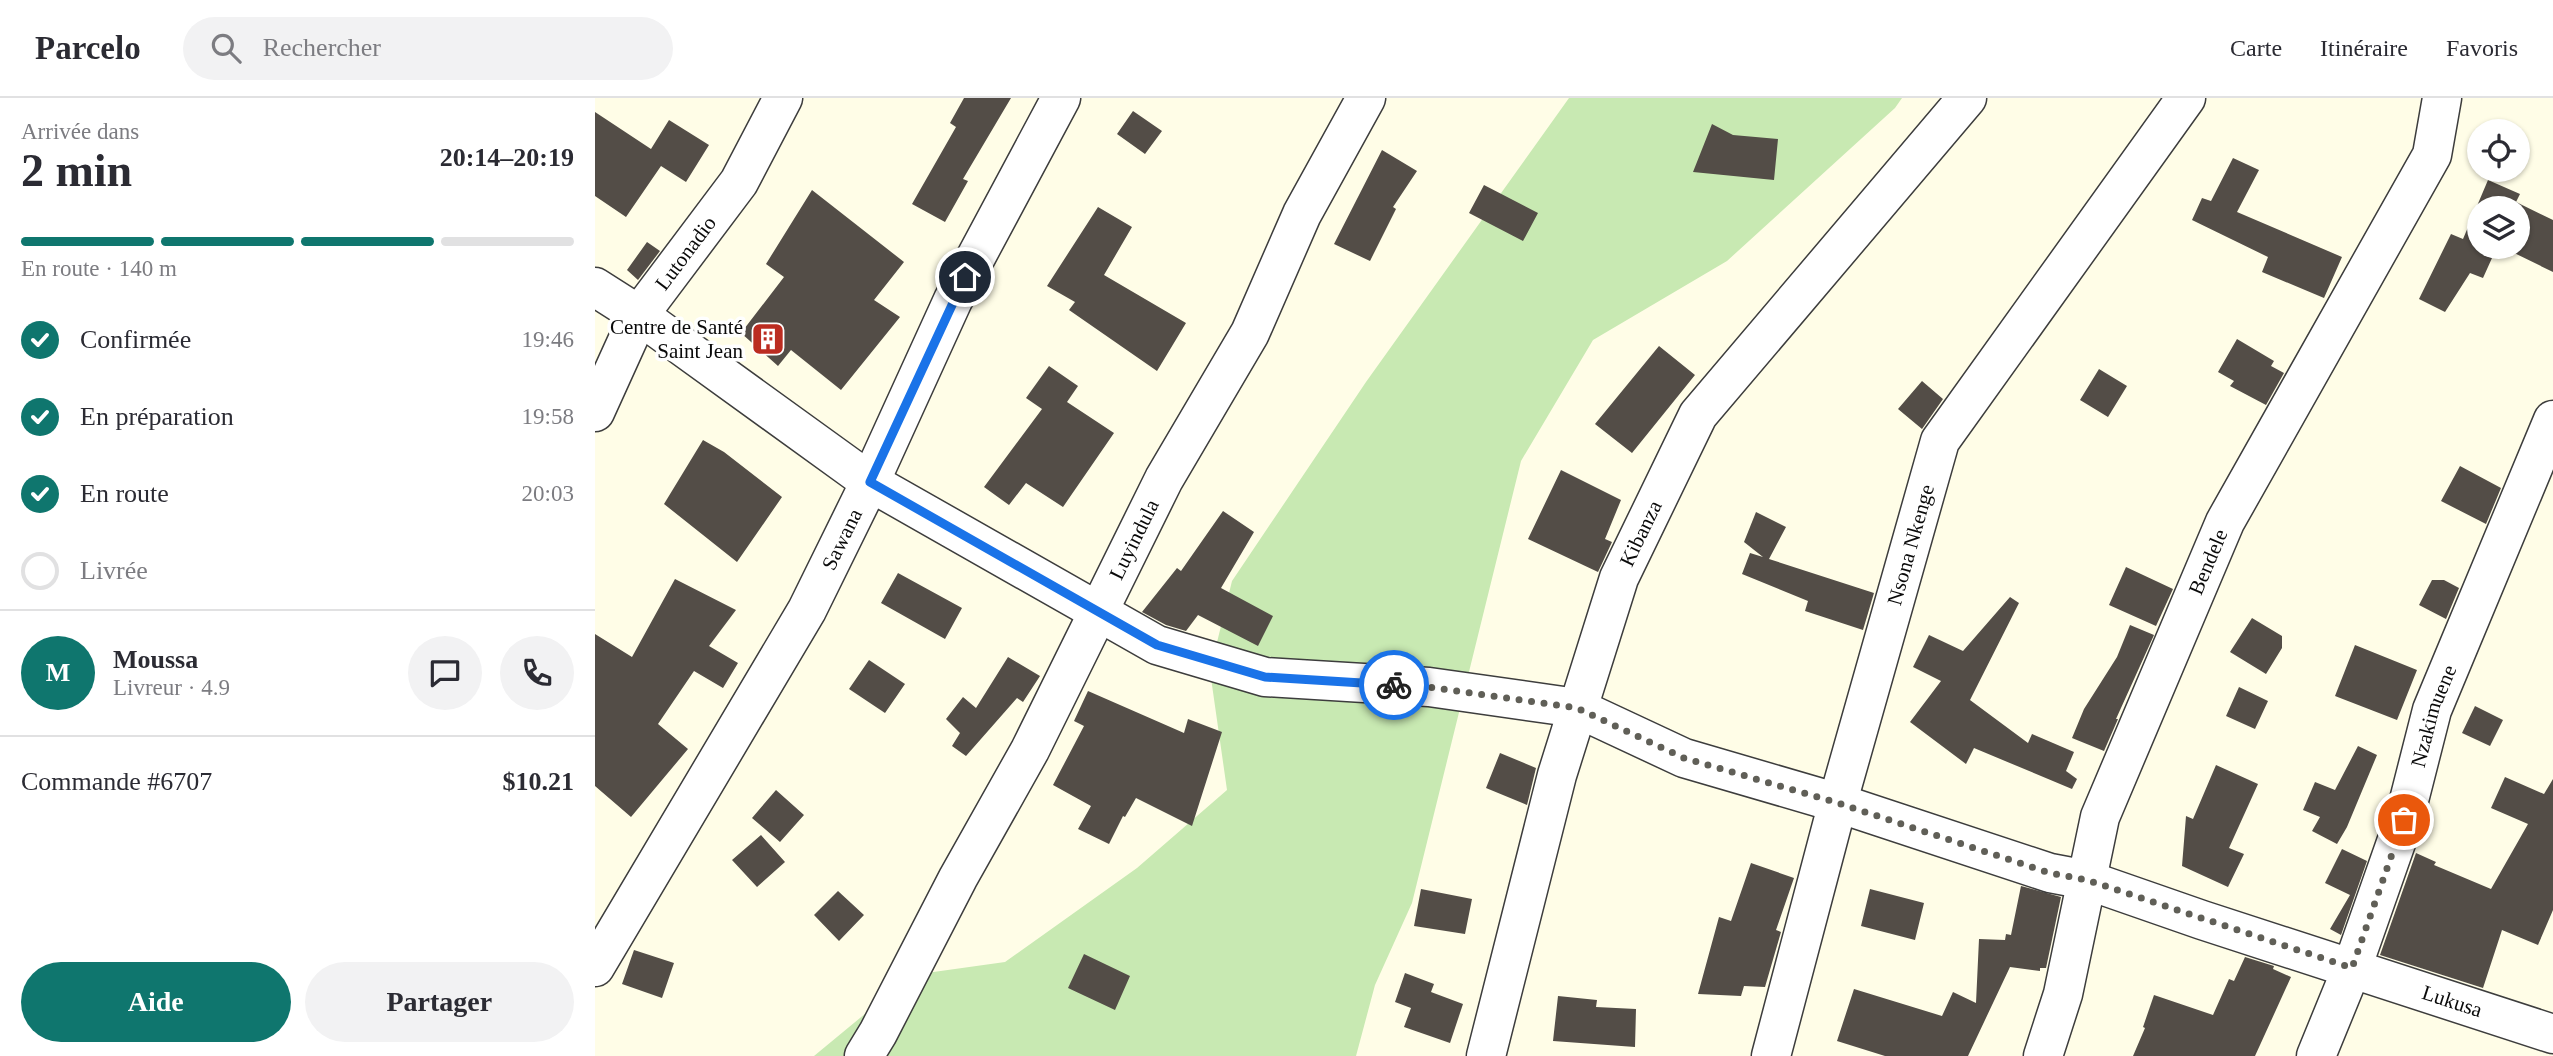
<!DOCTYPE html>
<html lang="fr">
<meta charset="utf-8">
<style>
body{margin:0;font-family:Georgia,serif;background:#f2f2f3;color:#2b2b33;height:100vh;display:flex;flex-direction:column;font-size:26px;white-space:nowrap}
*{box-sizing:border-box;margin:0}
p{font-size:23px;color:#7c7c81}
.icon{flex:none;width:38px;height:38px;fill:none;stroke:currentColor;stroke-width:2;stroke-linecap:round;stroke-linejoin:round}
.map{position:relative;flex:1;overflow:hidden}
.panel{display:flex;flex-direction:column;background:#fff;width:595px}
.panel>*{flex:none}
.tools{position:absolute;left:1872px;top:21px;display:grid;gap:14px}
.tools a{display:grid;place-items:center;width:63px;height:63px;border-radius:50%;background:#fff;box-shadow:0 2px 5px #0004;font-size:35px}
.pin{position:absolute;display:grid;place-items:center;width:60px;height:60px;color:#fff;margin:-30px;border:4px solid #fff;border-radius:50%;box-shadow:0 2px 7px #0007}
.courier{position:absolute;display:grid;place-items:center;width:70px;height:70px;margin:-35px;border:5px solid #1a73e8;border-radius:50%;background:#fff;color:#222;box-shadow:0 2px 9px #0007}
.overview em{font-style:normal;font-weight:700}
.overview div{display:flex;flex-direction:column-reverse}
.overview{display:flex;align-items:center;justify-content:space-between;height:119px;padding:0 21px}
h1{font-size:46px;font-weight:700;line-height:52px}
.bar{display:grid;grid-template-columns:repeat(4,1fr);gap:10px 7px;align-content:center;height:84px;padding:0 21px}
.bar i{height:9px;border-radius:5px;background:#e1e1e2}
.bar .active{background:#0f766e}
.bar p{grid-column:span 4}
.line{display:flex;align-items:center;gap:18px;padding:0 21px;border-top:2px solid #e1e1e2}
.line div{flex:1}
.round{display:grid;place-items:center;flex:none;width:74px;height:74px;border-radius:37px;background:#f2f2f3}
ol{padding:0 21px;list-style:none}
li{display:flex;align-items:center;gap:21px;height:77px}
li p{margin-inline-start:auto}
li .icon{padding:7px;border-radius:50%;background:#0f766e;color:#fff;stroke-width:4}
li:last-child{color:#7c7c81}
li i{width:38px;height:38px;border:4px solid #e1e1e2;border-radius:50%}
.cta{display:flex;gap:14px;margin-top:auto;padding:14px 21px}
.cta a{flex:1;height:80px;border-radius:42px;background:#0f766e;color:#fff;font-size:28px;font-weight:700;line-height:80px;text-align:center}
.cta a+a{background:#f2f2f3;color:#2b2b33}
header{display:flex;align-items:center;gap:42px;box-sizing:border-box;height:98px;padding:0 35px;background:#fff;border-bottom:2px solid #e1e1e2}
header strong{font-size:33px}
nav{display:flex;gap:38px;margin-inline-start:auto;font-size:24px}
.search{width:490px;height:63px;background:#f2f2f3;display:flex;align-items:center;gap:18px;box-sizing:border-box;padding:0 24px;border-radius:38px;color:#7c7c81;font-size:26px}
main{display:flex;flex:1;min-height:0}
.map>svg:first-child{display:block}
.green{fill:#c8e9b2}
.building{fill:#534d47}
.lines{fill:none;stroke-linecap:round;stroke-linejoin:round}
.minor-casing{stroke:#3d3d3d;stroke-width:41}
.minor{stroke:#fff;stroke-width:38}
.done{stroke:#605f57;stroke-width:7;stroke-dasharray:0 12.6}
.route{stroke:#1a73e8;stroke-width:9}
.labels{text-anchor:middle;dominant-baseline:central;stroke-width:7;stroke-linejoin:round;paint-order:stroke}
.street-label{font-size:21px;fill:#0a0a0a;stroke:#fff}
.poi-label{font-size:21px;fill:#0a0a0a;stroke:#fff;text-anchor:end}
</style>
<header>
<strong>Parcelo</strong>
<div class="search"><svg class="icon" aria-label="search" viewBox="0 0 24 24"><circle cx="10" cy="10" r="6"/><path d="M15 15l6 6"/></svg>Rechercher</div>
<nav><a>Carte</a><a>Itinéraire</a><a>Favoris</a></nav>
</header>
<main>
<section class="panel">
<div class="overview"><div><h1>2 min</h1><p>Arrivée dans</p></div><em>20:14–20:19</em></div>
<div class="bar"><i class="active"></i><i class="active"></i><i class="active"></i><i></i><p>En route · 140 m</p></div>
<ol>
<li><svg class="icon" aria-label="check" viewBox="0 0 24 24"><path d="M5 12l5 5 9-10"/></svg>Confirmée<p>19:46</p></li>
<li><svg class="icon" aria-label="check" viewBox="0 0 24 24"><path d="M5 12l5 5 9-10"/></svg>En préparation<p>19:58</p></li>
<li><svg class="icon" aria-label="check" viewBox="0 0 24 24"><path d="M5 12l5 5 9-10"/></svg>En route<p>20:03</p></li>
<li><i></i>Livrée</li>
</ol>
<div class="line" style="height:126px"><b class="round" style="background:#0f766e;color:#fff">M</b><div><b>Moussa</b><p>Livreur · 4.9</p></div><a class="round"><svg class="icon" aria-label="chat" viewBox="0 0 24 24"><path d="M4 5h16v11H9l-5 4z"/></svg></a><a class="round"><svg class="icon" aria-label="phone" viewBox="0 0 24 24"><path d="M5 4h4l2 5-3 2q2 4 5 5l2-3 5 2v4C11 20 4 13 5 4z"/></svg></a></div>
<div class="line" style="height:91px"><div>Commande #6707</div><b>$10.21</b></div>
<div class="cta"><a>Aide</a><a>Partager</a></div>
</section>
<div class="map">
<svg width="1958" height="958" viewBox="0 0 1958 958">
<rect width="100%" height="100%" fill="#fffde7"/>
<path class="green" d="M974,0H1307L1300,10L1132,163L998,242L926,363L817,805L780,887L761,958H219L317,877L410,864L542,770L632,692L615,573L637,483L771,284Z"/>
<path class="building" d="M369,0H416L368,81L373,83L350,124L317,106L361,29L355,25Z
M538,13L567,33L550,56L522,36Z
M0,14L56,51L74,22L114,47L91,84L66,68L31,119L0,98Z
M1117,26L1138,37L1183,41L1179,82L1098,74Z
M787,52L822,73L798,109L801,111L775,163L739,146Z
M1638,60L1664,72L1642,114L1747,159L1729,200L1667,174L1673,159L1597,122L1607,100L1616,103Z
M1893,82L1925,96L1921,104L1958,122V174L1907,149H1923V110H1885V149H1902L1888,180L1875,175L1850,214L1824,201L1856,136L1868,141Z
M889,87L943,115L928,143L874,115Z
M217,92L309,164L279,202L305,219L246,292L196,252L183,268L146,235L189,179L171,166Z
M503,109L537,129L509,177L591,225L562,273L474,212L480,204L452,188Z
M52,144L65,153L43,182L32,172Z
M1642,241L1679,263L1676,268L1689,275L1671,307L1635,288L1639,283L1623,274Z
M1064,248L1100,277L1037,355L1000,326Z
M454,268L483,288L472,304L519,335L468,409L431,385L414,407L389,389L447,311L431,300Z
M1504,271L1532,288L1513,319L1485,302Z
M1327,283L1348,301L1327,331L1303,311Z
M108,342L129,354L187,399L142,464L69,406Z
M1865,368L1906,390L1891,426L1846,403Z
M966,372L1026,402L1010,441L1017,444L1003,474L933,441Z
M628,413L659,434L626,490L678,518L663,548L603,517L591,533L571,527L547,514L582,470L586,473Z
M1161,414L1191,429L1174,461L1279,495L1268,532L1210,513L1213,503L1147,476L1155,455L1168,459L1149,444Z
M1531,469L1578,491L1561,528L1514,507Z
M303,475L367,510L350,541L286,505Z
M80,481L141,512L114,548L143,565L128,590L99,573L63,626L93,651L36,719L0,688V536L37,559Z
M1837,482H1849L1864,490L1851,521L1824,507Z
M1415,499L1424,505L1375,602L1433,645L1437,636L1479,654L1471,673L1482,681L1477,691L1379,650L1371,666L1315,624L1346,583L1318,569L1334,537L1368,553Z
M1657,520L1687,538V550L1671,576L1635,554Z
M1535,527L1559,537L1521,621H1523L1509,653L1477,640L1489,611L1522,559Z
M1760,547L1822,572L1802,622L1740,598Z
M413,559L445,578L428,604L422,600L371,658L357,648L365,635L351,621L368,599L381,610Z
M274,562L310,586L290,615L254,591Z
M1644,589L1673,603L1660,631L1631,618Z
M493,593L589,635L593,621L627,634L597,728L541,700L530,719L528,718L514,746L483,731L496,708L458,687L489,628L479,623Z
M1880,608L1908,622L1895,648L1867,635Z
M1763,648L1782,657L1752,729L1742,746L1717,733L1725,719L1708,712L1720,684L1740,692Z
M905,655L941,670L932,707L891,690Z
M1621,667L1663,686L1634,750L1649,756L1633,789L1587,768L1591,718L1598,721Z
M1910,679L1949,696L1958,681V812L1943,847L1907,832L1888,890L1785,857L1821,755L1841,764L1839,767L1896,791L1933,726L1896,710Z
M181,692L209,717L185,744L157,720Z
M166,737L190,764L162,789L137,762Z
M1747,751L1772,763L1746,837L1735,831L1755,797L1730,785Z
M1156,765L1199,780L1181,832L1186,834L1170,889L1149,888L1146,898L1103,896L1124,819L1136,823Z
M1426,788L1466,799L1451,870H1445V873L1415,869L1373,958H1290L1242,943L1259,891L1347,918L1358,894L1381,905L1384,841L1410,842L1411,836L1416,837Z
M826,791L877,801L870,836L819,828Z
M1275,791L1329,805L1320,842L1266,828Z
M243,793L269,817L244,843L219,817Z
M39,852L79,865L67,900L27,886Z
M489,856L535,878L520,912L473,890Z
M1650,859L1679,868L1678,871L1696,879L1660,958H1538L1550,930L1548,929L1559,897L1618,917L1634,881L1639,883Z
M810,875L839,886L836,894L868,906L855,945L809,929L816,910L800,904Z
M963,898L1002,902L1001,909L1041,911L1040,949L958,943Z"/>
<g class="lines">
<defs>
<g id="minor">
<path id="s1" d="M0,189L44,217L275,384L562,547L670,579L834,589L982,610L1089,660L1243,705L1455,775L1492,782L1607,822L1958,936"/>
<path id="s2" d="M0,314L44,217L144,84L188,0"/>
<path id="s3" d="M0,869L212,512L275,384L358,202L466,0"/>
<path id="s4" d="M269,958L283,935L363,780L435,652L569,381L655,235L707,116L771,0"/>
<path id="s5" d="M891,958L962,677L1024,480L1103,317L1372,0"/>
<path id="s6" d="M1176,958L1247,689L1345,343L1591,0"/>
<path id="s7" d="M1448,958L1468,896L1505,719L1630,424L1837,57L1847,0"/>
<path id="s8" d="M1721,958L1757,870L1809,722L1837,612L1958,322"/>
</g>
</defs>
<use href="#minor" class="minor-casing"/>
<use href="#minor" class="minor"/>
</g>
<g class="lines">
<path class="done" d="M799,587L834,589L982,610L1089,660L1243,705L1455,775L1492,782L1757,870L1809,722"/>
<path class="route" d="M370,179L275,384L562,547L670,579L799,587"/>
</g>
<defs>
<symbol id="building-square" viewBox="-11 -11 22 22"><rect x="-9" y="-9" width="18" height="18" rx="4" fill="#bb2c21" stroke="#fff"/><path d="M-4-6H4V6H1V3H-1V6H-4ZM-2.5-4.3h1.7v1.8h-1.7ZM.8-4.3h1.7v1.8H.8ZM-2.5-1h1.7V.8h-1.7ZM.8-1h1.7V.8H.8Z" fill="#fff"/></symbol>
</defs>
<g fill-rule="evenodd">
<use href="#building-square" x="154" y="222" width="38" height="38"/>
</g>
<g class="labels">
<g class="street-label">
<text stroke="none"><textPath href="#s2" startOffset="184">Lutonadio</textPath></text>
<text stroke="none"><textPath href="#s5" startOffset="546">Kibanza</textPath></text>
<text stroke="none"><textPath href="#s3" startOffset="494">Sawana</textPath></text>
<text stroke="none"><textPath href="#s4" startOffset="583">Luyindula</textPath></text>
<text stroke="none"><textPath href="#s6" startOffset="530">Nsona Nkenge</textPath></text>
<text stroke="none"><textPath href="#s7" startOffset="523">Bendele</textPath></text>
<text stroke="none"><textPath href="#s8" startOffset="360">Nzakimuene</textPath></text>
<text stroke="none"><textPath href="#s1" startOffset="2018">Lukusa</textPath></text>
</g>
<g class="poi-label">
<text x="148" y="229">Centre de Santé<tspan x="148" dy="24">Saint Jean</tspan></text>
</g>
</g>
</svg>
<div class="tools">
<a><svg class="icon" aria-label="locate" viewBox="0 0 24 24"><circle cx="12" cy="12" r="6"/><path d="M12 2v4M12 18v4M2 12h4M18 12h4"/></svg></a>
<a><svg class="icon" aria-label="layers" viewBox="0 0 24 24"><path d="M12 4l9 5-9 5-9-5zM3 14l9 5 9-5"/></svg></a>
</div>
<div class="pin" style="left:1809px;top:722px;background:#ea580c"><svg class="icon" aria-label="bag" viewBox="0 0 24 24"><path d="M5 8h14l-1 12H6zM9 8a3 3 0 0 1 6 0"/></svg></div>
<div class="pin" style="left:370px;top:179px;background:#1f2937"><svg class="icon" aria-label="home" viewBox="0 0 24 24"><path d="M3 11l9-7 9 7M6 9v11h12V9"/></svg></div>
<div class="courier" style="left:799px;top:587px"><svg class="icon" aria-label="bike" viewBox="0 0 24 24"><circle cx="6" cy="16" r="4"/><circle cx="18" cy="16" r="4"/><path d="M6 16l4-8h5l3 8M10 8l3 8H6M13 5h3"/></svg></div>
</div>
</main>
